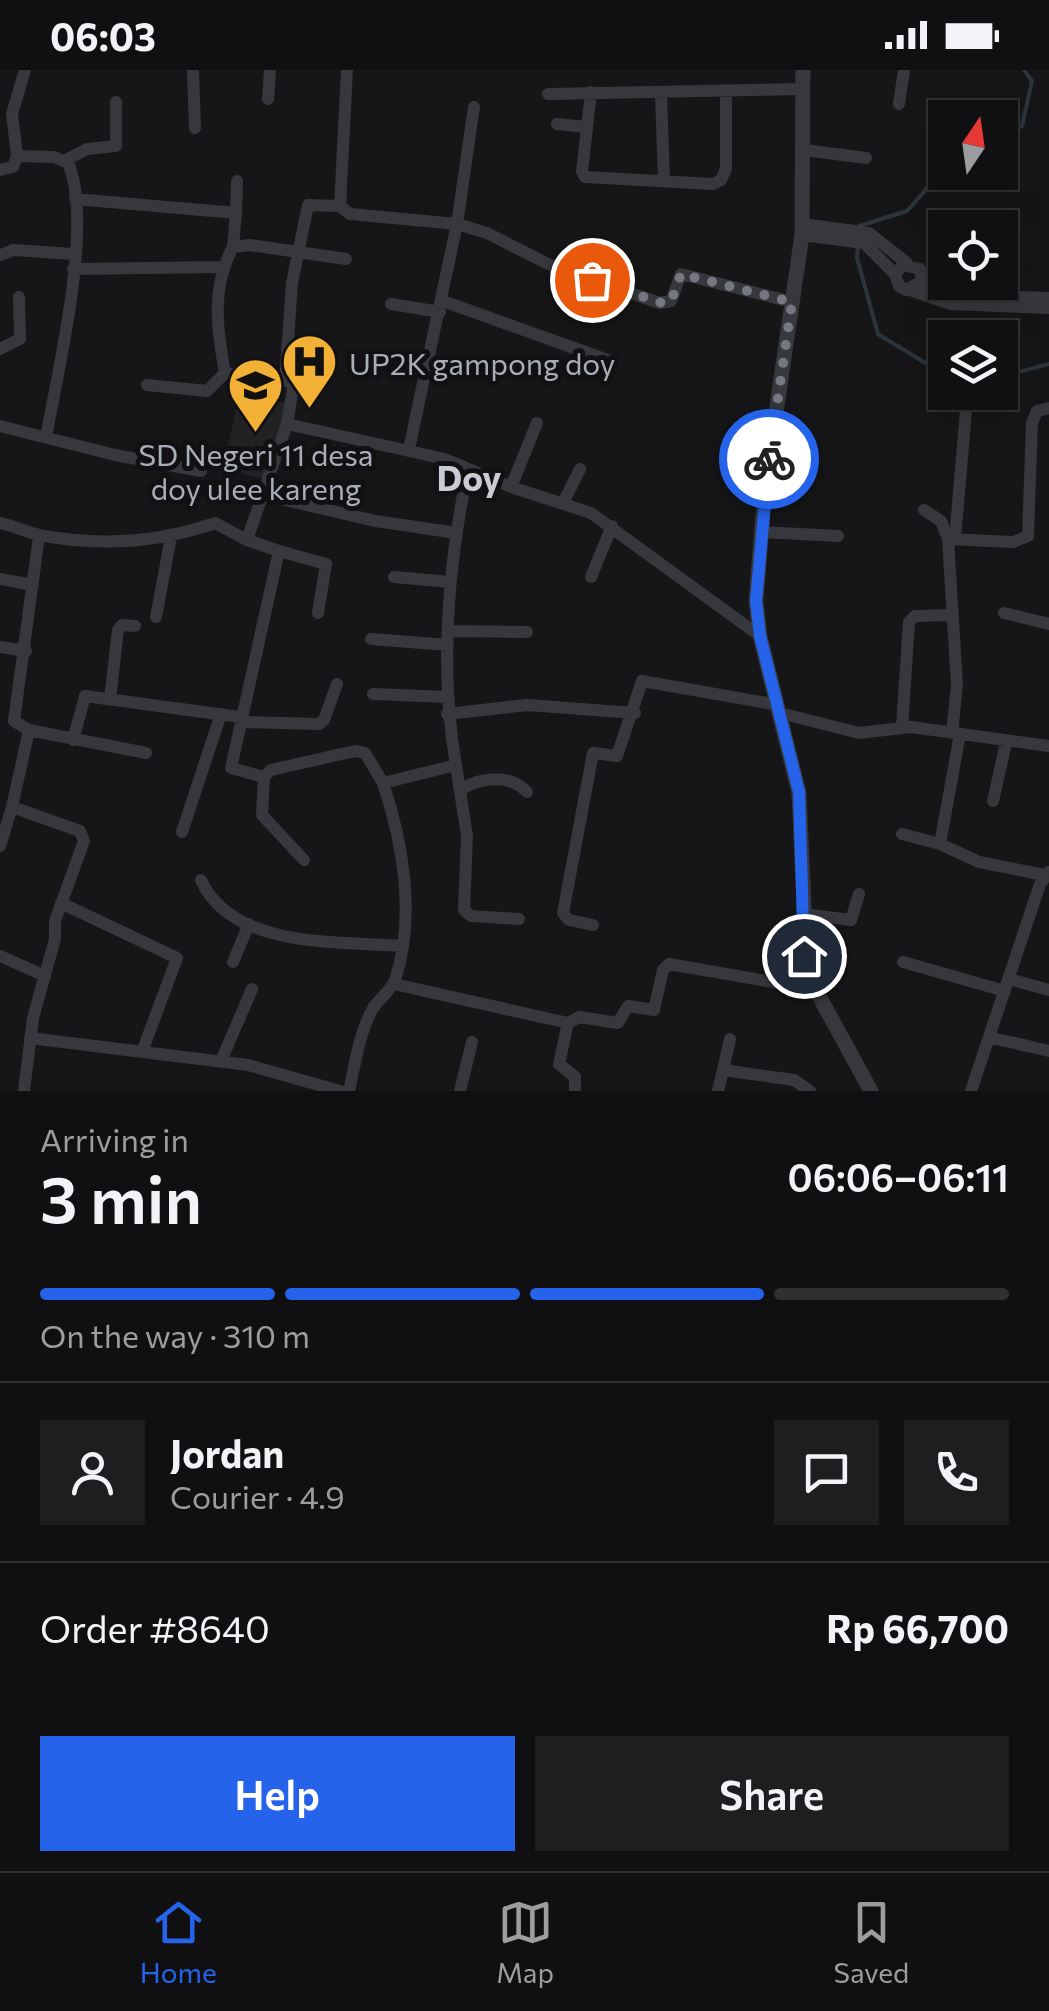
<!DOCTYPE html>
<meta charset="utf-8">
<style>
body{margin:0;font-family:Commissioner,sans-serif;background:#1e1e20;color:#f1f3f6;height:100vh;display:flex;flex-direction:column;font-size:38px;white-space:nowrap}
*{box-sizing:border-box;margin:0}
p{font-size:32px;color:#9c9d9f}
.icon{flex:none;width:55px;height:55px;fill:none;stroke:currentColor;stroke-width:2;stroke-linecap:round;stroke-linejoin:round}
.map{position:relative;height:1021px;overflow:hidden}
.drawer{display:flex;flex-direction:column;background:#101012;flex:1}
.drawer>*{flex:none}
.needle{width:65px;rotate:13deg}
.controls{position:absolute;left:928px;top:30px;display:grid;gap:20px}
.controls a{display:grid;place-items:center;width:90px;height:90px;border-radius:0px;background:#101012;box-shadow:0 10px 40px #0002,0 0 0 2px #303032;font-size:50px}
.pin{position:absolute;display:grid;place-items:center;width:85px;height:85px;color:#fff;margin:-42px;border:5px solid #fff;border-radius:50%;box-shadow:0 2px 10px #0007}
.courier{position:absolute;display:grid;place-items:center;width:100px;height:100px;margin:-50px;border:8px solid #2563eb;border-radius:50%;background:#fff;color:#222;box-shadow:0 2px 12px #0007}
.head em{font-style:normal;font-weight:600}
.head div{display:flex;flex-direction:column-reverse}
.head{display:flex;align-items:center;justify-content:space-between;height:170px;padding:0 40px}
h1{font-size:65px;font-weight:600;line-height:75px}
.bar{display:grid;grid-template-columns:repeat(4,1fr);gap:15px 10px;align-content:center;height:120px;padding:0 40px}
.bar i{height:12px;border-radius:8px;background:#303032}
.bar .active{background:#2563eb}
.bar p{grid-column:span 4}
.line{display:flex;align-items:center;gap:25px;padding:0 40px;border-top:2px solid #303032}
.line div{flex:1}
.round{display:grid;place-items:center;flex:none;width:105px;height:105px;border-radius:0px;background:#1e1e20}
.cta{display:flex;gap:20px;margin-top:auto;padding:20px 40px}
.cta a{flex:1;height:115px;border-radius:0px;background:#2563eb;color:#fff;font-size:40px;font-weight:600;line-height:115px;text-align:center}
.cta a+a{background:#1e1e20;color:#f1f3f6}
.status{display:flex;justify-content:space-between;align-items:center;height:70px;padding:0 50px;background:#101012;direction:ltr}
.status svg{height:28px;fill:currentColor}
.tabs{display:flex;justify-content:space-around;align-items:center;height:140px;border-top:2px solid #303032;background:#101012;font-size:28px;color:#9c9d9f}
.tabs a{display:grid;justify-items:center;gap:5px}
.tabs .active{color:#2563eb}
.map>svg:first-child{display:block}
.built{fill:#222225}
.lines{fill:none;stroke-linecap:round;stroke-linejoin:round}
.stream{stroke:#2c353c;stroke-width:4}
.minor{stroke:#37383d;stroke-width:12}
.tertiary{stroke:#37383d;stroke-width:15}
.done{stroke:#757880;stroke-width:10;stroke-dasharray:0 18}
.route{stroke:#2563eb;stroke-width:12}
.labels{text-anchor:middle;dominant-baseline:central;stroke-width:10;stroke-linejoin:round;paint-order:stroke}
.poi-label{font-size:30px;fill:#a8adb8;stroke:#111113;text-anchor:start}
.quarter-label{font-size:35px;font-weight:bold;fill:#c9ccd4;stroke:#111113}
</style>
<div class="status"><b>06:03</b><svg viewBox="0 0 49 12"><path d="M0 12V9h3v3zM5 12V6h3v6zM10 12V3h3v9zM15 12V0h3v12zM26 1h20v11H26zM47 4h2v5h-2z"/></svg></div>
<div class="map">
<svg width="1049" height="1021" viewBox="0 0 1049 1021">
<rect width="100%" height="100%" fill="#161618"/>
<path class="built" d="M240,323L290,334L269,410L222,399Z"/>
<g class="lines">
<path class="stream" d="M1000,68L1022,56L1032,11L1024,0
M859,156L907,141L945,98
M858,176L857,188L878,264L945,305
M1000,307L1049,294"/>
<path class="minor" d="M193,0L195,58
M347,0L340,136L350,144L457,154L409,379
M591,22L582,102L585,107L713,114L721,110L726,99V22
M661,23L664,111
M548,24L802,19
M268,29L270,0
M899,34L904,0
M474,37L457,154L487,163L558,199L660,233L671,231L681,204L792,232
M557,54L586,57
M804,80L866,88
M17,86L54,87L68,93C94,152 58,301 46,367
M64,91L87,79L116,76V32
M0,100L13,97L17,86L12,44L25,0
M75,129L236,143L233,177
M236,143L237,111
M803,154L869,163L907,193
M802,165L864,173L895,204
M1,185L13,180L73,184
M346,189L250,175L233,177C211,217 217,260 225,303L294,312L287,354L445,389L511,417L591,443L760,566
M73,199L222,197
M922,211L906,220L899,216L895,204L903,195L920,199L922,211L956,225L1049,228
M910,220L951,234L1049,238
M443,231L613,292
M391,234L440,242
M0,279L20,269L19,227
M285,311L292,213L308,135L340,136
M294,312L319,318
M147,315L207,321L225,303
M0,356L115,385L201,401
M511,417L537,353
M264,425L375,451L457,463
M563,433L580,399
M924,440L941,451L948,469L957,615L952,663
M0,453C15,456 31,464 44,466C102,476 161,472 215,453L247,470L287,354
M760,462L838,466
M948,469L1013,472L1028,466L1032,353L1037,341L1049,338
M955,469L966,340
M247,470L279,481L231,698L264,707
M279,481L326,494L318,543
M394,507L450,512
M591,507L612,456
M0,509L33,515
M1004,543L1049,554
M156,547L171,467
M449,561L527,562
M371,569L448,575
M0,577L26,581
M373,624L448,627
M110,629L118,560L122,555L135,556
M780,643L859,663L911,657L1049,676
M447,644L527,635L635,643
M902,657L909,552L915,546L951,545
M29,660L146,683
M73,670L85,626L240,647L243,652L319,654L324,650L337,614
M456,695L467,766L464,840L471,846L519,849
M462,719C481,707 511,704 527,722
M993,731L1006,673
M182,762L221,644
M902,764L940,774L979,792L1045,805
M940,774L960,664
M0,776L12,737
M304,790L262,745L264,707L271,700L355,681L365,683L383,713L456,695C439,598 448,496 468,399
M201,810C232,879 339,871 401,876
M61,833L177,888L142,982
M803,844L851,850L859,824
M593,855L569,850L563,843L593,683L617,686L642,611L778,635
M0,886L45,906
M233,892L249,854
M903,892L1005,921
M1009,909L1049,920
M394,914L568,953L559,994L575,1007V1021
M568,953L579,947L618,953L628,936L654,940L663,900L669,894L813,919
M30,968L248,995L340,1021
M992,968L1049,981
M221,991L252,919
M723,1000L730,969
M24,1021L33,948L55,869V851L84,771L80,761L12,737L29,660L14,651L39,466
M349,1021C355,995 359,964 372,940C378,929 391,921 395,910C416,847 403,773 383,713
M460,1021L472,972
M718,1021L723,1000L794,1010L810,1021
M971,1021L1040,814L1049,802"/>
<path class="tertiary" d="M803,0L802,165L765,418L756,531L760,566L799,723L807,904L871,1021"/>
</g>
<g class="lines">
<path class="done" d="M592,210L665,234L672,229L681,204L792,232L769,389"/>
<path class="route" d="M769,389L756,531L760,566L799,722L804,886"/>
</g>
<defs>
<symbol id="hospital-pin" viewBox="-11 -11 22 30"><path d="M0 17L-7.5 6A9.5 9.5 0 1 1 7.5 6Z" fill="#f2b134" stroke="#111113"/><path d="M-5-5h3v3.5h4V-5h3V5h-3V1.5h-4V5h-3Z" fill="#111"/></symbol>
<symbol id="school-pin" viewBox="-11 -11 22 30"><path d="M0 17L-7.5 6A9.5 9.5 0 1 1 7.5 6Z" fill="#f2b134" stroke="#111113"/><path d="M0-5L7-2L0 1L-7-2ZM-4 1L0 2.5L4 1V4Q0 6-4 4Z" fill="#111"/></symbol>
</defs>
<g fill-rule="evenodd">
<use href="#hospital-pin" x="278" y="260" width="63" height="86"/>
<use href="#school-pin" x="224" y="284" width="63" height="86"/>
</g>
<g class="labels">
<g class="poi-label">
<text x="349" y="292">UP2K gampong doy</text>
<text x="256" y="383" text-anchor="middle">SD Negeri 11 desa<tspan x="256" dy="34">doy ulee kareng</tspan></text>
</g>
<g class="quarter-label">
<text x="469" y="406">Doy</text>
</g>
</g>
</svg>
<div class="controls">
<a><svg class="needle" viewBox="-14 -14 28 28"><path d="M0-13l5 13h-10z" fill="#e53935"/><path d="M0 13l5-13h-10z" fill="#9c9d9f"/></svg></a>
<a><svg class="icon" aria-label="locate" viewBox="0 0 24 24"><circle cx="12" cy="12" r="6"/><path d="M12 2v4M12 18v4M2 12h4M18 12h4"/></svg></a>
<a><svg class="icon" aria-label="layers" viewBox="0 0 24 24"><path d="M12 4l9 5-9 5-9-5zM3 14l9 5 9-5"/></svg></a>
</div>
<div class="pin" style="left:592px;top:210px;background:#ea580c"><svg class="icon" aria-label="bag" viewBox="0 0 24 24"><path d="M5 8h14l-1 12H6zM9 8a3 3 0 0 1 6 0"/></svg></div>
<div class="pin" style="left:804px;top:886px;background:#1f2937"><svg class="icon" aria-label="home" viewBox="0 0 24 24"><path d="M3 11l9-7 9 7M6 9v11h12V9"/></svg></div>
<div class="courier" style="left:769px;top:389px"><svg class="icon" aria-label="bike" viewBox="0 0 24 24"><circle cx="6" cy="16" r="4"/><circle cx="18" cy="16" r="4"/><path d="M6 16l4-8h5l3 8M10 8l3 8H6M13 5h3"/></svg></div>
</div>
<section class="drawer">
<div class="head"><div><h1>3 min</h1><p>Arriving in</p></div><em>06:06–06:11</em></div>
<div class="bar"><i class="active"></i><i class="active"></i><i class="active"></i><i></i><p>On the way · 310 m</p></div>
<div class="line" style="height:180px"><a class="round"><svg class="icon" aria-label="person" viewBox="0 0 24 24"><circle cx="12" cy="8" r="4"/><path d="M4 21q1-7 8-7t8 7"/></svg></a><div><b>Jordan</b><p>Courier · 4.9</p></div><a class="round"><svg class="icon" aria-label="chat" viewBox="0 0 24 24"><path d="M4 5h16v11H9l-5 4z"/></svg></a><a class="round"><svg class="icon" aria-label="phone" viewBox="0 0 24 24"><path d="M5 4h4l2 5-3 2q2 4 5 5l2-3 5 2v4C11 20 4 13 5 4z"/></svg></a></div>
<div class="line" style="height:130px"><div>Order #8640</div><b>Rp 66,700</b></div>
<div class="cta"><a>Help</a><a>Share</a></div>
</section>
<nav class="tabs">
<a class="active"><svg class="icon" aria-label="home" viewBox="0 0 24 24"><path d="M3 11l9-7 9 7M6 9v11h12V9"/></svg>Home</a>
<a><svg class="icon" aria-label="map" viewBox="0 0 24 24"><path d="M3 6l6-2 6 2 6-2v14l-6 2-6-2-6 2zM9 4v14M15 6v14"/></svg>Map</a>
<a><svg class="icon" aria-label="saved" viewBox="0 0 24 24"><path d="M7 4h10v16l-5-4-5 4z"/></svg>Saved</a>
</nav>
